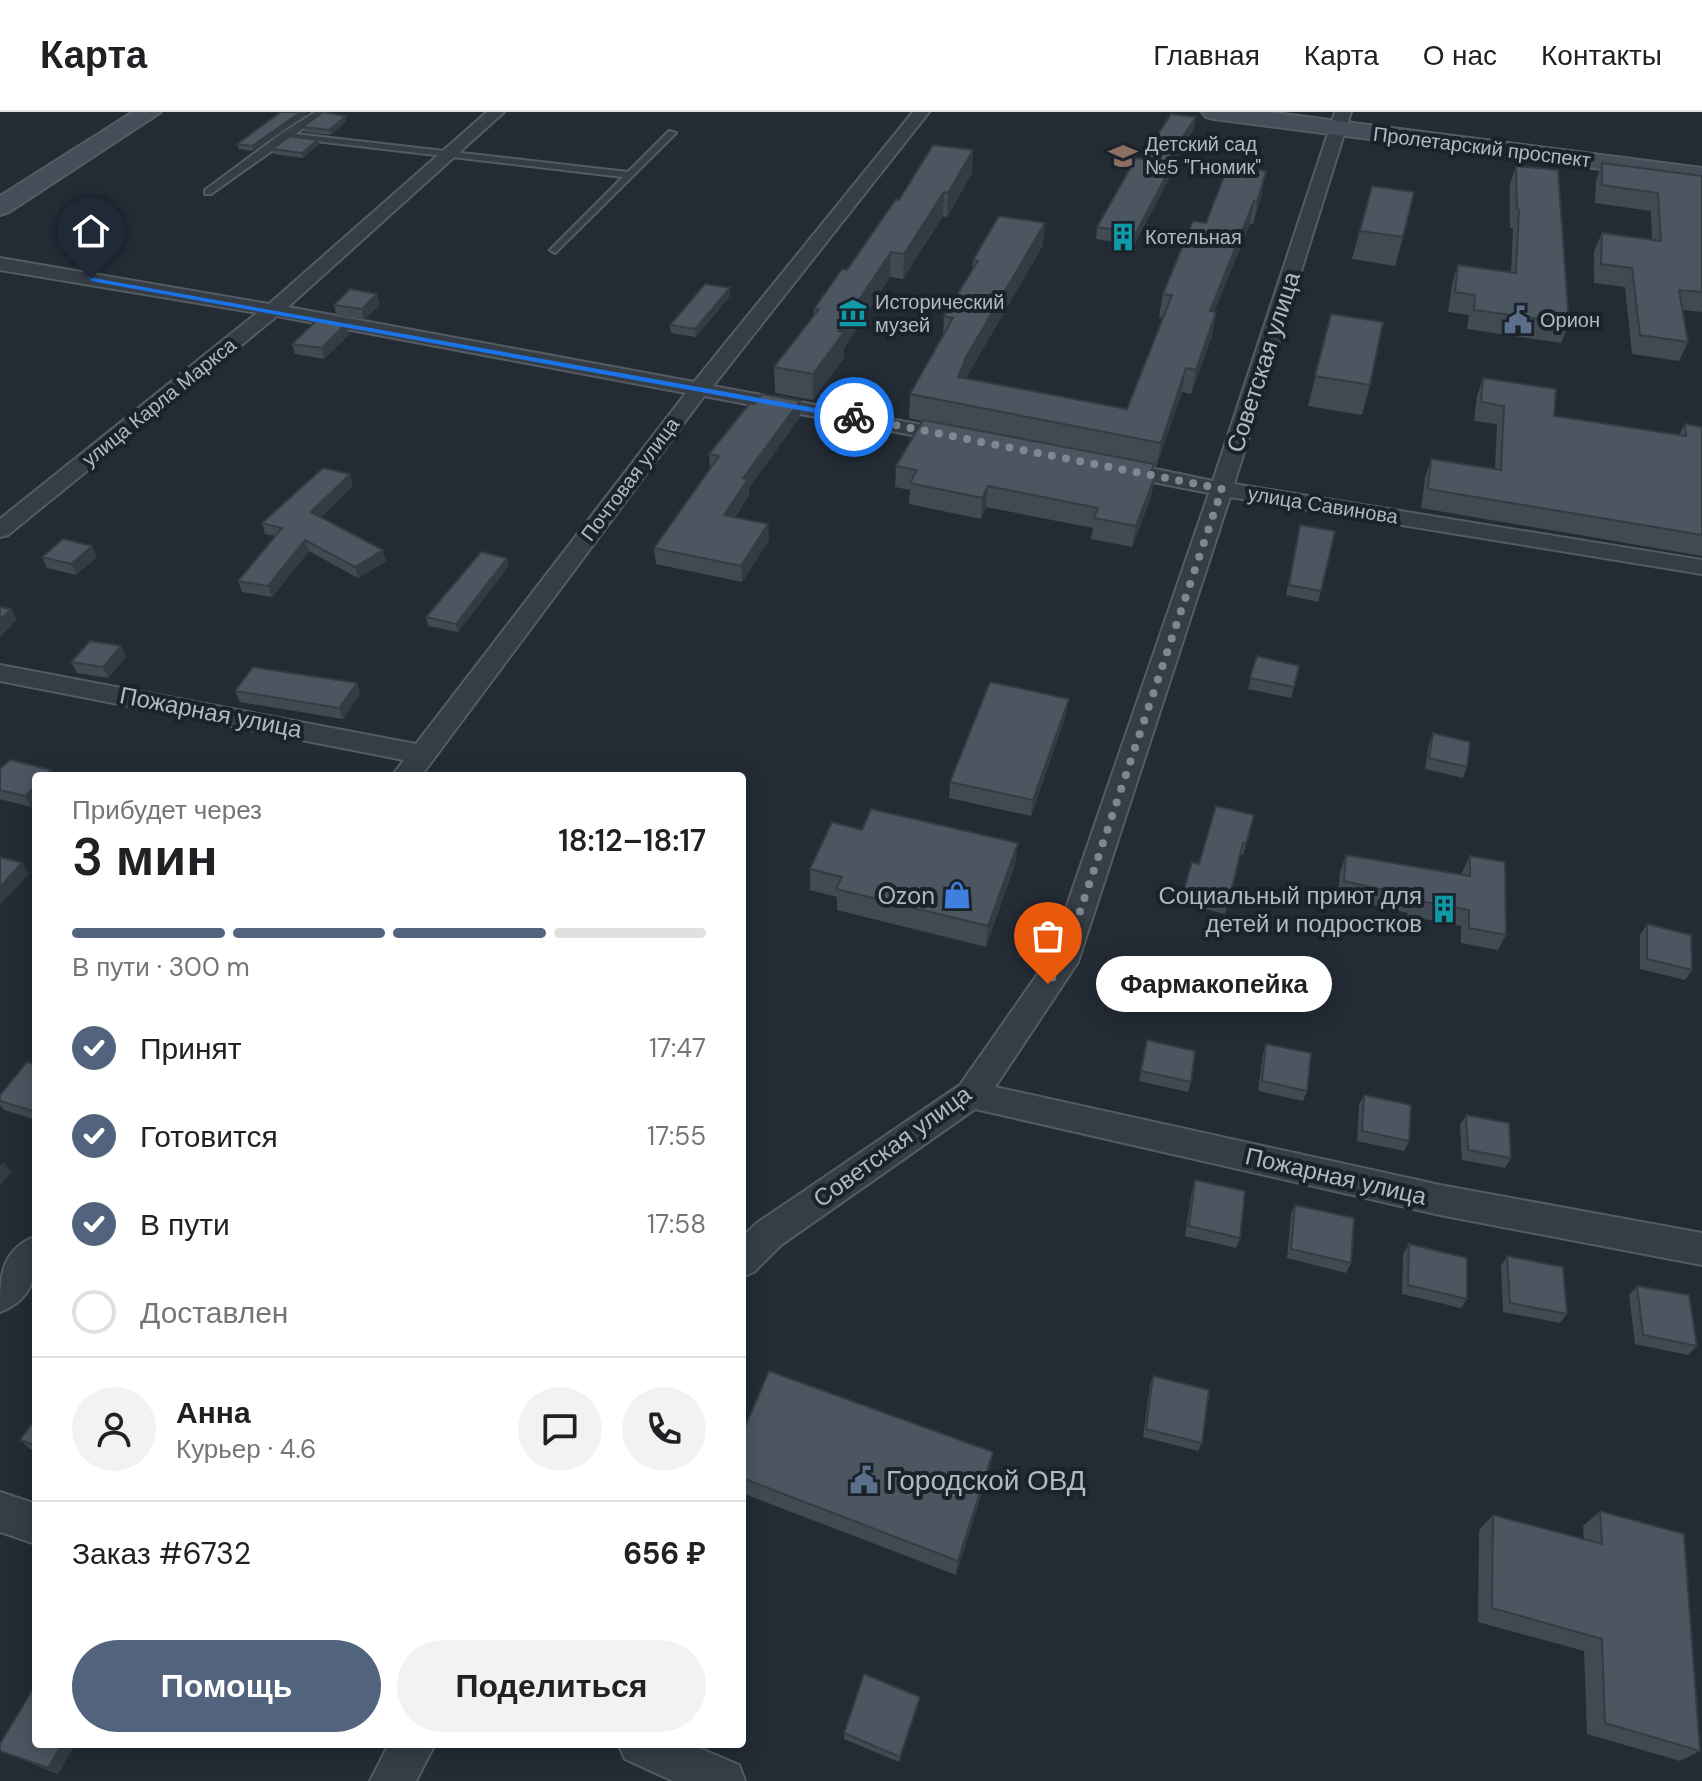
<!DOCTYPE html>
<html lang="ru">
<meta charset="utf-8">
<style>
body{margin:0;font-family:"DM Sans",sans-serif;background:#f2f2f2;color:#202124;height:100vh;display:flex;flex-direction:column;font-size:30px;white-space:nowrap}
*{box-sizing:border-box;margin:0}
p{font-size:26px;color:#757577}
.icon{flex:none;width:44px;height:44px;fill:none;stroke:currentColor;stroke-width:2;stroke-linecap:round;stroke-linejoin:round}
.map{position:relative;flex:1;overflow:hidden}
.side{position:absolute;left:32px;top:660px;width:714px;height:976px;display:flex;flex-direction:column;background:#fff;border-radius:8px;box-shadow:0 4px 20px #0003}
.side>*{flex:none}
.pin{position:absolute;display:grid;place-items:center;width:68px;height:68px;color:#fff;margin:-82px -34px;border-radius:50% 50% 50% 0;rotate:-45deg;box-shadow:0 0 8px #0007}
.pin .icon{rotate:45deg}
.courier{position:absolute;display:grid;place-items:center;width:80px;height:80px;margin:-40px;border:6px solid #1a73e8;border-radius:50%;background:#fff;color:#222;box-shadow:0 2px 10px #0007}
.bubble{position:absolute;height:56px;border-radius:28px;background:#fff;box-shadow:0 4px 20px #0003;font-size:26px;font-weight:600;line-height:56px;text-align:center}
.summary em{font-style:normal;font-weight:600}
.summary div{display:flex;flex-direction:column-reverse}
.summary{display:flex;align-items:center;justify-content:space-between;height:136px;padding:0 40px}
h1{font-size:52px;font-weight:600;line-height:60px}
.bar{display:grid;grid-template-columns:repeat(4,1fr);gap:12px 8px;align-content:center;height:96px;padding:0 40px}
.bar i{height:10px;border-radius:6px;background:#e0e0e0}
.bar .selected{background:#52647d}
.bar p{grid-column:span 4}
.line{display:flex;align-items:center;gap:20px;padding:0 40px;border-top:2px solid #e0e0e0}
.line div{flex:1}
.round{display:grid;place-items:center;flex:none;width:84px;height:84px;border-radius:42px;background:#f2f2f2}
ol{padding:0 40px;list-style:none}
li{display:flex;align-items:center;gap:24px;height:88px}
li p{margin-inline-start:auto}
li .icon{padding:8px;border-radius:50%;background:#52647d;color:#fff;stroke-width:4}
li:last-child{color:#757577}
li i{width:44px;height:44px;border:4px solid #e0e0e0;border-radius:50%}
.button{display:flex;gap:16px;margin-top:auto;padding:16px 40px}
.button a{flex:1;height:92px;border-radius:48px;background:#52647d;color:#fff;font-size:32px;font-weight:600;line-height:92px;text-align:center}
.button a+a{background:#f2f2f2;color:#202124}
header{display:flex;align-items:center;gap:48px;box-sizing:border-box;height:112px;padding:0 40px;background:#fff;border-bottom:2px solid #e0e0e0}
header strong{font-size:38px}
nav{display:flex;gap:44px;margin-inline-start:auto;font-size:28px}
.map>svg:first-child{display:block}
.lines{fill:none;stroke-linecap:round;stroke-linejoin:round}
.lane-casing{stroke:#545b63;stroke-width:4}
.street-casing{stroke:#545b63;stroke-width:4}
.secondary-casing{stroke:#545b63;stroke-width:4}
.lane{fill:#363d45;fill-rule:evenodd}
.street{fill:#363d45;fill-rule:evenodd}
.secondary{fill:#454d58;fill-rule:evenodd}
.wall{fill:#404a53}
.shaded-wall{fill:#343c43}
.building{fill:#4b5660;stroke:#343c43;stroke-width:2}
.route{fill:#1a73e8}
.done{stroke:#7f8791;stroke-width:8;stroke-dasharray:0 14.4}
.labels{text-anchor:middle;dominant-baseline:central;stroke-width:8;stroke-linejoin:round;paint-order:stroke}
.far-poi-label{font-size:20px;fill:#b1b8c2;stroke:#1b222a;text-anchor:start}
.far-street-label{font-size:20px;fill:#b1b8c2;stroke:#1b222a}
.street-label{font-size:24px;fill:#b1b8c2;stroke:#1b222a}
.poi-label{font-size:24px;fill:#b1b8c2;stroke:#1b222a;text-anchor:end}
.near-poi-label{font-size:28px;fill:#b1b8c2;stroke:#1b222a;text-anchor:start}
</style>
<header>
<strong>Карта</strong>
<nav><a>Главная</a><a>Карта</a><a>О нас</a><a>Контакты</a></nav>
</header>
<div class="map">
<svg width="1702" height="1669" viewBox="0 0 1702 1669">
<rect width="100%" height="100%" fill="#232b35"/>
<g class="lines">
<defs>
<path id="lane" d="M315,0H325L296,22L628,60L669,19L676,21L555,141L550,138L623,65L290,26L211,82H205V78L282,21Z"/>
<path id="street" d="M487,0H504L288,195L694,270L913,0H929L713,274L955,319L966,325L955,331L704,284L421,664H392L404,648L0,569V553L416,632L686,281L277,204L8,423L0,425V407L257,201L0,158V146L269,192Z
M1335,0H1351L1234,372L1702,448V462L1230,385L1078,850L995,975L1440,1073L1702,1121V1153L1440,1103L975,997L781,1133L754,1160L742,1165V1125L757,1111L960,973L1049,846L1209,381L1112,362L1101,355L1112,348L1213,369Z
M36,1124C36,1158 37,1186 0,1200C0,1166 0,1138 36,1124Z
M0,1380L36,1392V1432L0,1420Z
M389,1632H435L416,1669H370Z
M618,1632H690L739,1653L745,1669H673L625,1647Z"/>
<path id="secondary" d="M133,0H161L9,100L0,103V84Z
M1202,0H1268L1702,56V70L1214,7L1206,5Z"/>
</defs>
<use href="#lane" class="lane-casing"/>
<use href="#street" class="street-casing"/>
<use href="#secondary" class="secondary-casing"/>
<use href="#lane" class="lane"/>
<use href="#street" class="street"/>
<use href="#secondary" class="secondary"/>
</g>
<path class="wall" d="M281,0H306L307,2L253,39L239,37L237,32Z
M347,9L330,23L304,20L303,15Z
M1194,17L1172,51L1171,63L1134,133L1096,127L1097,115L1142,47Z
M319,32L303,46L273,42L272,37Z
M1602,51L1702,64V200L1683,198L1688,230L1679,249L1632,242L1625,175L1594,171V139L1602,121L1652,127L1651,99L1595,91L1596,69Z
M1516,54L1569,211L1561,231L1467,217L1469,203L1448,200L1452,172L1458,153L1511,160L1513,116H1510V72Z
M972,61L947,105L943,104L903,167L890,165L844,236V246L813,288L775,281L774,255L814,203V197L847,158L899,88Z
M1372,74L1403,125L1395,154L1352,147Z
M1262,81L1253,112H1250L1214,200H1216L1212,224L1191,282L1182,280L1156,355L1153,354L1152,364H1155L1151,385L1132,435L1091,427L1093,416L986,395L981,407L909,392L910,378L895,375L896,354L922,309L909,306L910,282L943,223L944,204L972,158L973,148L1043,133L966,266L1127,297L1163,206L1159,205L1163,182L1206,111Z
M730,184L696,225L671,221L670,213Z
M380,192L364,208L336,203L334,193Z
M1331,202L1370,273L1362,303L1308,294Z
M346,212L349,223L324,247L295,242L292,232Z
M1483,266L1554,304L1679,323L1685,312L1702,315V444L1421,396L1425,366L1431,347L1495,357L1497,312L1474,309L1477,284Z
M800,305L749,376V383L735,405L768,412L769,428L742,470L656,452L654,436L710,356L709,342Z
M353,373L321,405L386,449L358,466L309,439L272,485L242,480L238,469L276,424L265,422L262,411Z
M1300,413L1321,479L1318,490L1286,483Z
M92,434L97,445L76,463L47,456L42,445Z
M509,454L458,520L428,514L426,505Z
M121,534L126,545L108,566L77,561L71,550Z
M1257,544L1294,575L1291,586L1248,577Z
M357,571L360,582L343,607L240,590L235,579Z
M1066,603L1031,704L949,686L950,670Z
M1433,622L1467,655L1463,666L1425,657L1429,632Z
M0,657L51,658L54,664H36V690L31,695L0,687Z
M1216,694L1246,732L1243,743L1240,742L1225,802L1181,791L1192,750L1199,752Z
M862,718L1018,731L1015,752L986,835L837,798V785L810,778V757Z
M1346,743L1462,763V760L1470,744L1506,823L1498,838L1461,831V814L1407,804L1408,801L1338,785L1340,760Z
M1647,812L1692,858L1685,868L1640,857V823Z
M1147,928L1191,970L1188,980L1139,969Z
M1266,932L1307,979L1303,989L1258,979L1263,942Z
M36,953V1008L4,998L0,993V983Z
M1364,983L1409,1029L1404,1039L1357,1029L1359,993Z
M1466,1003L1511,1046L1505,1056L1462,1048L1460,1013Z
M1195,1068L1240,1126L1236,1136L1185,1124L1192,1078Z
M1295,1093L1351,1151L1346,1161L1287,1146L1291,1102Z
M1409,1132L1467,1187L1461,1196L1402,1182L1403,1142Z
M1507,1144L1567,1202L1560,1211L1503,1200L1501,1154Z
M1637,1174L1697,1234L1688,1243L1635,1232L1629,1183Z
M1153,1264L1202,1331L1198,1339L1143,1325L1150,1273Z
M36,1306V1339L30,1337L20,1328Z
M742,1322L993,1340L990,1355L956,1463L742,1381Z
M1600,1399L1700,1639L1680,1649L1587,1622L1584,1539L1478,1510L1479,1418L1493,1403L1584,1428L1583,1414Z
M919,1591L899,1650L844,1627V1621Z
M36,1632H75L58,1662L0,1639Z"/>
<path class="shaded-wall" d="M301,0H306L307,2L253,39L252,34Z
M346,4L347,9L330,23L329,18Z
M1196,5L1194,17L1164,62L1166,50Z
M318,28L319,32L303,46L302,41Z
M973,38L972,61L947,105L948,81Z
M1173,51L1171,63L1134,133L1136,121Z
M1266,59L1262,81L1253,112L1257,90Z
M944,80L943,104L903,167L904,142Z
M1254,89L1250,112L1205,223L1210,199Z
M1045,111L1043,133L964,269L958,265L966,245Z
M891,140L890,165L844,236V246L813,288V262L838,219Z
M730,176V184L696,225L695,217Z
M377,182L380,192L364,208L362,197Z
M1216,200L1212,224L1191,282L1196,258Z
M346,212L349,223L324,247L322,236Z
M1186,256L1182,280L1156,355L1161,331Z
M800,289V305L749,376V383L725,419L724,403L743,366Z
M350,362L353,373L315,411L311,400Z
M1155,364L1151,385L1132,435L1136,414Z
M988,374L986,395L981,407L982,386Z
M768,412L769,428L742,470L741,454Z
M305,428L309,439L272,485L268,474Z
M92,434L97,445L76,463L71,452Z
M383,438L386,449L358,466L355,455Z
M507,446L509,454L458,520L456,512Z
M11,497L17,508L0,525V508Z
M121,534L126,545L108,566L103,555Z
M357,571L360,582L343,607L339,596Z
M1069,587L1066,603L1031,704L1033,688Z
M51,658L54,664H44Z
M36,673V690L31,695L25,684Z
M1018,731L1015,752L986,835L988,814Z
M22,751L29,762L1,792L0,790V775Z
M3,1050L11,1060L0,1074V1054Z
M993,1340L990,1355L956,1463L958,1449Z
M920,1585L919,1591L899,1650L900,1645Z
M62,1632H75L58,1662L48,1656Z"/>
<path class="building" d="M281,0H301L252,34L237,32Z
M323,0L346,4L329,18L303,15Z
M1171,2L1196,5L1166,50L1173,51L1136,121L1097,115L1136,46L1142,47Z
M290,24L318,28L302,41L272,37Z
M933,33L973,38L948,81L944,80L904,142L891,140L838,219L844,220L813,262L774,255L819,197H814L842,157L847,158L896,87L899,88Z
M1602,51L1702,64V180L1679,178L1688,230L1640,223L1632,156L1601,152L1602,121L1661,129L1658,81L1602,73Z
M1228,54L1266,59L1257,90L1254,89L1210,199L1216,200L1196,258L1186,256L1161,331L910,282L953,206L944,204L978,149L973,148L999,104L1045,111L966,245L958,265L1127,297L1172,183L1163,182L1193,109L1206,111Z
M1516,54L1558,58L1569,211L1474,198L1475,183L1455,180L1458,153L1516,161L1519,98L1517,97Z
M1372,74L1414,80L1403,125L1360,119Z
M705,172L730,176L695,217L670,213Z
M350,177L377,182L362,197L334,193Z
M1331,202L1383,210L1370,273L1315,264Z
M318,207L346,212L322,236L292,232Z
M1483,266L1556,277L1554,304L1686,324L1685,312L1702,315V423L1428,377L1431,347L1501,358L1504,294L1481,290Z
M762,282L800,289L743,366L748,367L724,403L768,412L741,454L654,436L719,344L709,342L750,291L754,292Z
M923,308L1154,352L1150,363L1155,364L1136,414L1094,406L1098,396L988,374L982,386L910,371L917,358L896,354Z
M323,356L350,362L311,400L383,438L355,455L305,428L268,474L238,469L282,416L262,411Z
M1300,413L1335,419L1321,479L1289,473Z
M63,427L92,434L71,452L42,445Z
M481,440L507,446L456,512L426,505Z
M0,495L11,497L0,508Z
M90,529L121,534L103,555L71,550Z
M1257,544L1299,554L1294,575L1250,566Z
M253,555L357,571L339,596L235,579Z
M990,570L1069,587L1033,688L950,670Z
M1433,621L1470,630L1467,655L1429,646Z
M10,648L51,658L44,664H36V673L25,684L0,678V657Z
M1216,694L1254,703L1246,732L1243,731L1228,792L1183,781L1192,750L1199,752Z
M871,697L1018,731L988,814L836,777L842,765L810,757L832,710L862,718Z
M1346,743L1470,764V744L1505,750L1506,823L1469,816V798L1414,788V785L1344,769Z
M0,745L22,751L0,775Z
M1647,812L1691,823L1692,858L1647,847Z
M1147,928L1195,939L1191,970L1141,959Z
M1266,932L1311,941L1307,979L1262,969Z
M27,950L36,953V1000L0,989V983Z
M1364,983L1411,993L1409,1029L1362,1019Z
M1466,1003L1509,1011L1511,1046L1468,1038Z
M1195,1068L1245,1079L1240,1126L1189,1114Z
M1295,1093L1354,1106L1351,1151L1291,1137Z
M1409,1132L1467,1146V1187L1408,1173Z
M1507,1144L1563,1155L1567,1202L1510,1191Z
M1637,1174L1689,1183L1697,1234L1643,1223Z
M769,1259L993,1340L958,1449L742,1366V1322Z
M1153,1264L1209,1278L1202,1331L1146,1317Z
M36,1306V1334L20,1328Z
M1600,1399L1684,1422L1700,1639L1605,1611L1602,1527L1492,1496L1493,1403L1602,1432Z
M864,1562L920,1585L900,1645L844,1621Z
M36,1572V1632H62L48,1656L0,1639V1632Z"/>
<path class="route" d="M88,165L854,303L859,305L854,308L91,169Z"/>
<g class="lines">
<path class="done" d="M854,305L1222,377L1063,850L1048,872"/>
</g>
<defs>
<symbol id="school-bare" viewBox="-9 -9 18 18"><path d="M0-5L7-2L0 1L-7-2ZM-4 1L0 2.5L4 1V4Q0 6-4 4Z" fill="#8d6e63" stroke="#1b222a" stroke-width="2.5" paint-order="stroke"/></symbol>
<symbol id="building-bare" viewBox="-9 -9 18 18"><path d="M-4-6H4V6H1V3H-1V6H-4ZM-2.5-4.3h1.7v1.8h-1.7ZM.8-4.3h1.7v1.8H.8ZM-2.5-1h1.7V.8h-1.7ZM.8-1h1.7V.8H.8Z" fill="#0f9aa8" stroke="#1b222a" stroke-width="2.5" paint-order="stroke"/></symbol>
<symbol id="museum-bare" viewBox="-9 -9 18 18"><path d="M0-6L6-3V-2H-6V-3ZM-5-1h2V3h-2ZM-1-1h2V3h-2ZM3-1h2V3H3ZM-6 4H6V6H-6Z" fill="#0f9aa8" stroke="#1b222a" stroke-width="2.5" paint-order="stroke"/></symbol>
<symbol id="civic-bare" viewBox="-9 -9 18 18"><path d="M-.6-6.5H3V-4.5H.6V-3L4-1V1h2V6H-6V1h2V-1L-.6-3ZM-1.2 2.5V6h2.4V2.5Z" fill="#5c6f8a" stroke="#1b222a" stroke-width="2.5" paint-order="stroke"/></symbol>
<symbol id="shop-bare" viewBox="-9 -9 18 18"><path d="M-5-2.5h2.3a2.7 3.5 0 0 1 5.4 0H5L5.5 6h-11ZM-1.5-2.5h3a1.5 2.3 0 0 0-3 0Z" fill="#3f7fe0" stroke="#1b222a" stroke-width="2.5" paint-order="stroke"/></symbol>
</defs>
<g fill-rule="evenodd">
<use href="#school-bare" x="1103" y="24" width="40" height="40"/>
<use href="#building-bare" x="1103" y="105" width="40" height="40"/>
<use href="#museum-bare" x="833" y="181" width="40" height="40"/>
<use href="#civic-bare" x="1498" y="188" width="40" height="40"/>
<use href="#shop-bare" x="937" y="763" width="40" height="40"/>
<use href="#building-bare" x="1424" y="777" width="40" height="40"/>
<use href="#civic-bare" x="844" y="1348" width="40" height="40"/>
</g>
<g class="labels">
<g class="far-poi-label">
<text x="1145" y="32">Детский сад<tspan x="1145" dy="23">№5 "Гномик"</tspan></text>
<text x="1145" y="125">Котельная</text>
<text x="875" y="190">Исторический<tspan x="875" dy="23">музей</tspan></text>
<text x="1540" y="208">Орион</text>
</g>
<g class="far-street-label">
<text transform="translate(1482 35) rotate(7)">Пролетарский проспект</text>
<text transform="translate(159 290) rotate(-39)">улица Карла Маркса</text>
<text transform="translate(630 367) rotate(-53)">Почтовая улица</text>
<text transform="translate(1323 393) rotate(9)">улица Савинова</text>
</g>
<g class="street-label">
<text transform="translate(1263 250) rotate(-72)">Советская улица</text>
<text transform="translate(211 600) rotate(11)">Пожарная улица</text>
<text transform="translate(892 1034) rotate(-36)">Советская улица</text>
<text transform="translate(1336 1064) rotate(13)">Пожарная улица</text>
</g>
<g class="poi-label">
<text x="935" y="783">Ozon</text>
<text x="1422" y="783">Социальный приют для<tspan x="1422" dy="28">детей и подростков</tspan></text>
</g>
<g class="near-poi-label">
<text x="886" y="1368">Городской ОВД</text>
</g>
</g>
</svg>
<div class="pin" style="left:1048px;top:872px;background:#ea580c"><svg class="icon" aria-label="bag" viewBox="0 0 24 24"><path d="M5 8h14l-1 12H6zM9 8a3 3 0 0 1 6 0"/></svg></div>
<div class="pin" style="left:91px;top:167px;background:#1f2937"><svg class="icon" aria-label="home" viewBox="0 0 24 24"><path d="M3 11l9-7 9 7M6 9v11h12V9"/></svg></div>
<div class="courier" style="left:854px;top:305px"><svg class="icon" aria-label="bike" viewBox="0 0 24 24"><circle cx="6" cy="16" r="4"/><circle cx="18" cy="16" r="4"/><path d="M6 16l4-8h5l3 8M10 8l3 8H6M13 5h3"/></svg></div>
<div class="bubble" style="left:1096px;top:844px;width:236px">Фармакопейка</div>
<section class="side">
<div class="summary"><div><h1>3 мин</h1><p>Прибудет через</p></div><em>18:12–18:17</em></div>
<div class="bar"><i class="selected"></i><i class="selected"></i><i class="selected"></i><i></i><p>В пути · 300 m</p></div>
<ol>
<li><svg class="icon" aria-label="check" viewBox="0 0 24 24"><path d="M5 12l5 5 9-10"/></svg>Принят<p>17:47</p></li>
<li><svg class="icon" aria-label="check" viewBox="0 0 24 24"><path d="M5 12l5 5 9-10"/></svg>Готовится<p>17:55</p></li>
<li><svg class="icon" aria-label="check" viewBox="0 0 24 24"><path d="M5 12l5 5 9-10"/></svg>В пути<p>17:58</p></li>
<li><i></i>Доставлен</li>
</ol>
<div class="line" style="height:144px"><a class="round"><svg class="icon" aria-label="person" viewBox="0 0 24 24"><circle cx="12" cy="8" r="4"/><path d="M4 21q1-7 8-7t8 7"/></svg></a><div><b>Анна</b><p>Курьер · 4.6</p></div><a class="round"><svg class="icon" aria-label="chat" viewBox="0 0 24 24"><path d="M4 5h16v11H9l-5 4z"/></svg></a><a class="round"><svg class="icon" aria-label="phone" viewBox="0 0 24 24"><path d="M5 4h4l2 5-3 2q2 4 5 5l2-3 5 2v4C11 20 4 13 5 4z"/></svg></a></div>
<div class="line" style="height:104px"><div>Заказ #6732</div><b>656 ₽</b></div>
<div class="button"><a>Помощь</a><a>Поделиться</a></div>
</section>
</div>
